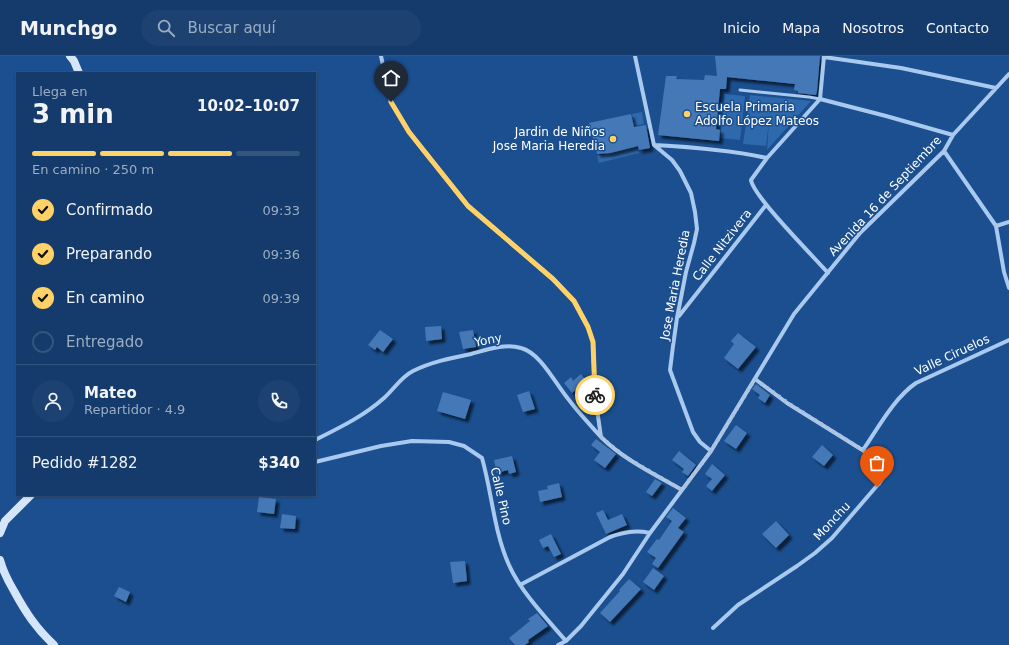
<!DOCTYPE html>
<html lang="es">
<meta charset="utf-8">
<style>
body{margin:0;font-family:"DejaVu Sans",sans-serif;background:#1d4271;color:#f1f3f6;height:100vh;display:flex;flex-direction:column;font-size:15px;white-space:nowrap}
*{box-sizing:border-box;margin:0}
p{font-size:13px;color:#9dadc1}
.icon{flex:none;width:22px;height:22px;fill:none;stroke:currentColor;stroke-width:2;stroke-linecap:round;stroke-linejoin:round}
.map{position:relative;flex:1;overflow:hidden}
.sheet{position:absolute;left:16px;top:16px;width:300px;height:424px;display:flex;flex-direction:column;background:#143b6b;border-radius:0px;box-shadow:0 1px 3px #0004,0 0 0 1px #33557e}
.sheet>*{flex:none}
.pin{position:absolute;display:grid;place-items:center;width:34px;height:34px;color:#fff;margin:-41px -17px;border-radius:50% 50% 50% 0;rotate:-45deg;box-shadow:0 0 4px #0007}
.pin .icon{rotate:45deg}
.courier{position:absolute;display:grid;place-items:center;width:40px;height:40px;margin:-20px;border:3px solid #ffd166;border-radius:50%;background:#fff;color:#222;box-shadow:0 1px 5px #0007}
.summary em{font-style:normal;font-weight:800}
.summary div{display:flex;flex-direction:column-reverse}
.summary{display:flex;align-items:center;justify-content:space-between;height:68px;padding:0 16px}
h1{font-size:26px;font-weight:800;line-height:30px}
.bar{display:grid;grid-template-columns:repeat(4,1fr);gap:6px 4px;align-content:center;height:48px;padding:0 16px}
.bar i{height:5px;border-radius:3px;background:#33557e}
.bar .selected{background:#ffd166}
.bar p{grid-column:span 4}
.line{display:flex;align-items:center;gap:10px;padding:0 16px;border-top:1px solid #33557e}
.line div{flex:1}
.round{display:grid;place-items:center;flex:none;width:42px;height:42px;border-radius:21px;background:#1d4271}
ol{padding:0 16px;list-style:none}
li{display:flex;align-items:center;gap:12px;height:44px}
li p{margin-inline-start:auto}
li .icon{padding:4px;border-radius:50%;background:#ffd166;color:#111;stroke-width:4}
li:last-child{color:#9dadc1}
li i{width:22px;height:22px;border:2px solid #33557e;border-radius:50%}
header{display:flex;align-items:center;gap:24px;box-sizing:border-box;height:56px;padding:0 20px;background:#143b6b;border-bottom:1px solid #33557e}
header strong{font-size:19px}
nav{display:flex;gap:22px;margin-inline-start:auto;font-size:14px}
.search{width:280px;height:36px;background:#1d4271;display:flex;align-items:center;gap:10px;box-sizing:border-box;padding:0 14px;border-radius:22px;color:#9dadc1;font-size:15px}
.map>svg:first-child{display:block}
.green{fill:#2e69ad}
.building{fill:#4478b7;filter:url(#shadow)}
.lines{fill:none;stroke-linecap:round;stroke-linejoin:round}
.lane{stroke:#a9c9ee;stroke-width:3}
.street{stroke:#a9c9ee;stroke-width:4}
.secondary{stroke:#d6e6fa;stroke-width:8}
.done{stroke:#afc1d8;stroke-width:4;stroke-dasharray:0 7.2}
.route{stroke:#ffd166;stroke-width:5}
.poi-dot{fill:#ffd166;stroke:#1b4f8f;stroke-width:1.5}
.labels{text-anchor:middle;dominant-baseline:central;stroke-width:3;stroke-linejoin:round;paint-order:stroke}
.poi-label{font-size:12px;fill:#fff;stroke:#1b4f8f;text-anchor:start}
.street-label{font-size:12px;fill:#fff;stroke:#1b4f8f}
</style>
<header>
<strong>Munchgo</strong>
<div class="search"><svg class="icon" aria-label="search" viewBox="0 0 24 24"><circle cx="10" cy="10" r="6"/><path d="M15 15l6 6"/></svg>Buscar aquí</div>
<nav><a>Inicio</a><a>Mapa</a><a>Nosotros</a><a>Contacto</a></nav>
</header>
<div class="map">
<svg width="1009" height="589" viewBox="0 0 1009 589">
<defs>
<filter id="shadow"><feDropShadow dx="3.5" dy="3.5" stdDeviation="1" flood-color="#0009"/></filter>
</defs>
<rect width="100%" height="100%" fill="#1b4f8f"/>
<path class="green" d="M725,38L745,40L740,84L720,82Z
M750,39L811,45L767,94L769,65L766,90L743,88Z
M642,56L644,68L634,70L632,58Z
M637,90L639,97L599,107L597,100Z"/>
<path class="building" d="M715,0H820L817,35L816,39L798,37V35L794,34L795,28L727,21L726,33H720L716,73L720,74L719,85L658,79L666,20H677L676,23L704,24L705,19L717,20Z
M631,58L634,71L646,69L650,92L639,94L638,90L610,97L597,98L589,67Z
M441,270L442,283L426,285L425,271Z
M380,274L393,283L383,296L377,291L375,294L368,289Z
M473,274L476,291L463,293L459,276Z
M738,277L756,291L738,313L724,302L734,288L731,285Z
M581,318L586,325L572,337L564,327L571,321L573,325Z
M756,328L770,339L765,347L758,342L760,339L752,333Z
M529,335L535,353L523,356L517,339Z
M443,336L471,344L465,363L437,355Z
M736,369L747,377L736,393L724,385Z
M596,383L616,398L605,412L594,404L600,396L591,389Z
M822,389L833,399L824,410L812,401Z
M679,395L696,409L688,420L682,416L684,413L672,404Z
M512,400L516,416L509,418L508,414L497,417L494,404Z
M712,408L725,419L712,435L706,430L712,423L705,418Z
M655,423L662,427L652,440L646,436Z
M559,427L562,441L540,446L538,435L548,433L547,430Z
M259,441L276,443L274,458L257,456Z
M673,452L686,462L678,472L684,476L658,512L652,508L656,502L647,496L657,483L659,484L672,465L666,461Z
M603,454L608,464L622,458L627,469L606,478L596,457Z
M282,458L296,460L295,473L280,472Z
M776,465L789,479L776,492L762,478Z
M551,478L561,498L554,501L548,490L543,492L539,484Z
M465,505L467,525L453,527L450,506Z
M653,512L664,520L654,534L643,526Z
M629,523L641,533L610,566L600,557L620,535L619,534Z
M119,531L130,536L126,546L114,540Z
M537,557L548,570L528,584L529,586L525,589H515L509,582L530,565L528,563Z"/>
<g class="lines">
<path class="lane" d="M740,34L809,41L820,43"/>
<path class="street" d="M381,0L391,46L409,76L427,99L468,150L553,223L574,245L588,271L593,286L595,340L601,381
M635,0L654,89L672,104L680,115L691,137L695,156L697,173L694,187L686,216L677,262L673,290L670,314L693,376L700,386L711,395
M824,1L901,12L996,32
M820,43L767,102L751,124C753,140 814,201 828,217
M820,43L886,60L953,79
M820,43L824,0
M655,89C692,91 730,94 767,102
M944,95L996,170L1004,216L1009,232
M996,170L1009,166
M679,260L766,149
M315,384C339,372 364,360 384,342C394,333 401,321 413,315C431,306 451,302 471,298C486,294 505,287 521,292C541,297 556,329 569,344C579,357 590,369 601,381C623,403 654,418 682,434
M863,394C878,372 894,342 916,327L1009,284
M315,406L381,390L412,385L449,386L464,390L482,402C492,437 494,476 509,509C521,536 547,563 566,585
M520,529L610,481C624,476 635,474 650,477
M713,572L738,549L797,510L815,497L832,482L881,425L883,420V412L880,405L787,347L755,323
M558,589L566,585L581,570L623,518L650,477L711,395L794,258L860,177L944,95L953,79L1009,18"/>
<path class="secondary" d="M70,0L74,5L79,17
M0,477L5,465L31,439
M0,504C3,515 8,525 14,535C26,557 36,572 54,589"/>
</g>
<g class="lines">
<path class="done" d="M595,339L601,381L614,392L627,402L682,434L711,395L755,323L788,347L880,405C885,414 883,422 877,431"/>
<path class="route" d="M391,46L409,76L468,150L553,223L574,245L588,271L593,286L595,339"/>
</g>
<g class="poi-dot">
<circle cx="687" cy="58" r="4"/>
<circle cx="613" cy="83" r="4"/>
</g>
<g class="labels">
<g class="poi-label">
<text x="695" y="51">Escuela Primaria<tspan x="695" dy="14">Adolfo López Mateos</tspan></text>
<text x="605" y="76" text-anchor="end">Jardin de Niños<tspan x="605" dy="14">Jose Maria Heredia</tspan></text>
</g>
<g class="street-label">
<text transform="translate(885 140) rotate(-47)">Avenida 16 de Septiembre</text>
<text transform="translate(722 189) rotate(-52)">Calle Nitzivera</text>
<text transform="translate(675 229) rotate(-79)">Jose Maria Heredia</text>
<text transform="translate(488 284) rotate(-11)">Yony</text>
<text transform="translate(952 299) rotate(-25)">Valle Ciruelos</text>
<text transform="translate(501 440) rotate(77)">Calle Pino</text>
<text transform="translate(832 465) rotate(-47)">Monchu</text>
</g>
</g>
</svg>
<div class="pin" style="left:877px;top:431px;background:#ea580c"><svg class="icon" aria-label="bag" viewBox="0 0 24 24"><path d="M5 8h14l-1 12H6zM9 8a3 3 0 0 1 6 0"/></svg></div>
<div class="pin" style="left:391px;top:46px;background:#1f2937"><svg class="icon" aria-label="home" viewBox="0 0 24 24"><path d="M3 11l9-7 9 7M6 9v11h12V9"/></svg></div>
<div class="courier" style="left:595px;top:339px"><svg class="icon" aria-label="bike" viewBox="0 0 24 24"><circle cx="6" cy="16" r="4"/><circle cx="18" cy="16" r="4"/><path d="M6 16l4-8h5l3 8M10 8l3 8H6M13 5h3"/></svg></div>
<section class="sheet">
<div class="summary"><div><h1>3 min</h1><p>Llega en</p></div><em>10:02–10:07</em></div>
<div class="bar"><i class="selected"></i><i class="selected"></i><i class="selected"></i><i></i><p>En camino · 250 m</p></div>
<ol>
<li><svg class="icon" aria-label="check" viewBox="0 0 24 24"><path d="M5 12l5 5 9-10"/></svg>Confirmado<p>09:33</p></li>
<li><svg class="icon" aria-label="check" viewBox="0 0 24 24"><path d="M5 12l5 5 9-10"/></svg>Preparando<p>09:36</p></li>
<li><svg class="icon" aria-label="check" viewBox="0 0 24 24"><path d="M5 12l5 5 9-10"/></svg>En camino<p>09:39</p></li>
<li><i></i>Entregado</li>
</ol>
<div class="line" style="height:72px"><a class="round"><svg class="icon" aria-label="person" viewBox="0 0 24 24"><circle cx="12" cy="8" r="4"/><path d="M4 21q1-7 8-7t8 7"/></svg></a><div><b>Mateo</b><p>Repartidor · 4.9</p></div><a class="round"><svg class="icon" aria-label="phone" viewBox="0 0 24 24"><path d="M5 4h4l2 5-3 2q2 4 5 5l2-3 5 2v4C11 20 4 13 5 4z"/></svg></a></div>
<div class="line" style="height:52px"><div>Pedido #1282</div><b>$340</b></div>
</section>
</div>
